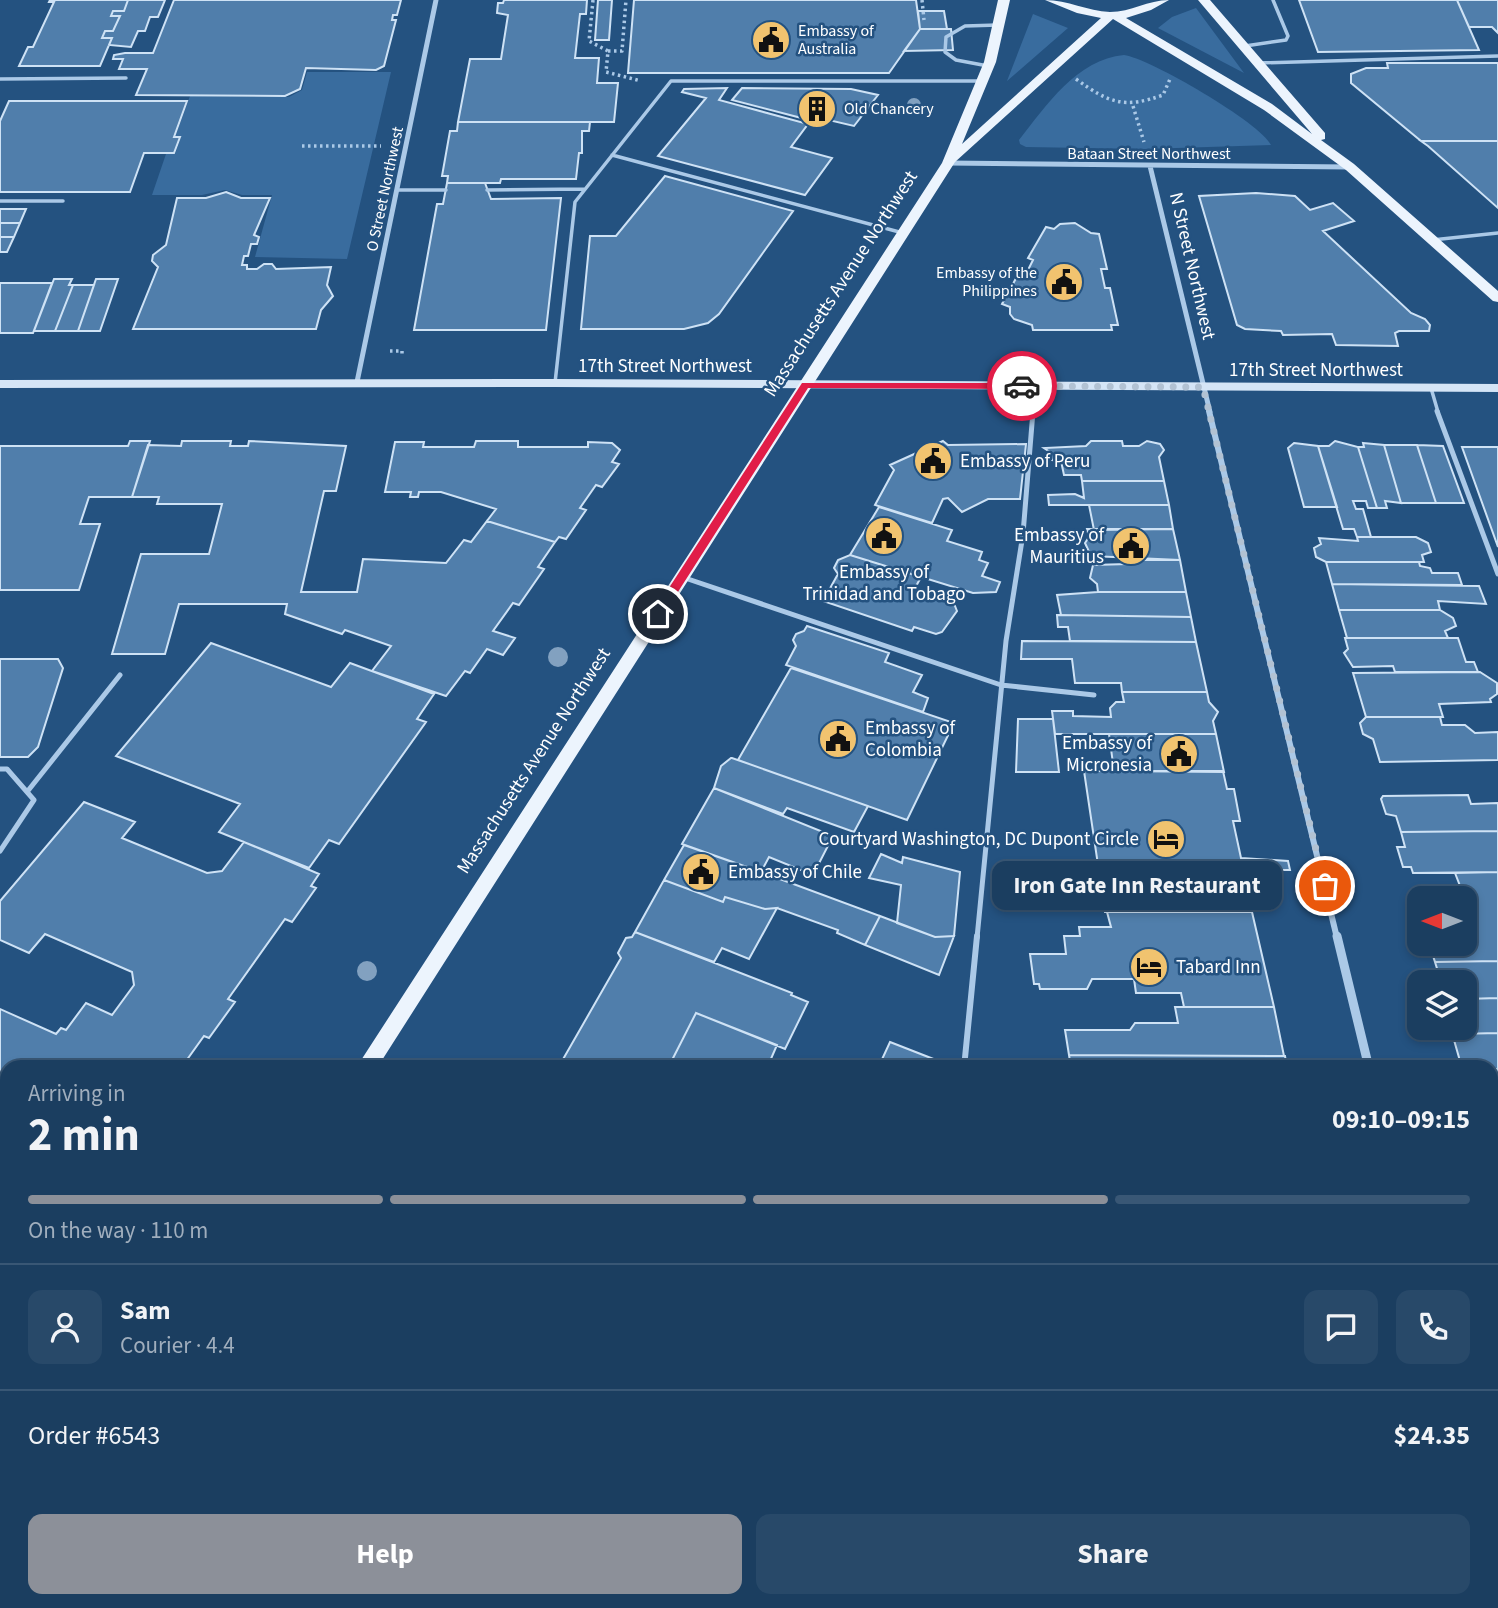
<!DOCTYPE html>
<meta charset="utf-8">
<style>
body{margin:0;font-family:"Source Sans 3",sans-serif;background:#284969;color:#f1f3f6;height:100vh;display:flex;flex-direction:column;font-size:26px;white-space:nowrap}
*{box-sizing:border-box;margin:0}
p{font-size:23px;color:#a0aebd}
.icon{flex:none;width:38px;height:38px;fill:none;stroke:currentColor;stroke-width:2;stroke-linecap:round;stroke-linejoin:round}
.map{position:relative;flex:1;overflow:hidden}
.panel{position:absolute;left:0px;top:1060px;width:1498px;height:548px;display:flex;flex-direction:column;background:#1b3e60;border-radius:21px 21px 0 0;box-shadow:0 4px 10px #0003,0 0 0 2px #395775}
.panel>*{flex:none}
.needle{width:46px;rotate:270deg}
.controls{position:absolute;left:1407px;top:886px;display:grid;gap:14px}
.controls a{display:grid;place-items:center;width:70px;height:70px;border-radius:14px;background:#1b3e60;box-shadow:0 4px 10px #0003,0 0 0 2px #395775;font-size:35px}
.pin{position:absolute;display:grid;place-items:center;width:60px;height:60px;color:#fff;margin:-30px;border:4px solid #fff;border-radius:50%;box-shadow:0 2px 7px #0007}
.courier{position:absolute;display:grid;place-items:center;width:70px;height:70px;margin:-35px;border:5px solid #e11d48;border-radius:50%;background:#fff;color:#222;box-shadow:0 2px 9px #0007}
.bubble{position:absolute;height:49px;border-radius:14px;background:#1b3e60;box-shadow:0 4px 10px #0003,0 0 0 2px #395775;font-size:23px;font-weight:700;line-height:49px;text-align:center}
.summary em{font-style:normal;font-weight:700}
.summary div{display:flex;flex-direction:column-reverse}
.summary{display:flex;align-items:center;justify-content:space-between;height:119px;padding:0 28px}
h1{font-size:46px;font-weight:700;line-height:52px}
.bar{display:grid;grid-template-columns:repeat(4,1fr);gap:10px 7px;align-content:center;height:84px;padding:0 28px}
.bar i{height:9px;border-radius:5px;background:#395775}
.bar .on{background:#8c9099}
.bar p{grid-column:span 4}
.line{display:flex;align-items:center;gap:18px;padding:0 28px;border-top:2px solid #395775}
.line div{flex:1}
.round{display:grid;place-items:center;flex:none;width:74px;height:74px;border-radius:14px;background:#284969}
.cta{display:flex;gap:14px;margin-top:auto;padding:14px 28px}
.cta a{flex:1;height:80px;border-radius:14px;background:#8c9099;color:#fff;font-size:28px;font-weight:700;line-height:80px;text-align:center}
.cta a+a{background:#284969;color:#f1f3f6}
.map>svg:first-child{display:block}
.green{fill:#396c9e}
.building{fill:#507eab;stroke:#cee2f5;stroke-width:2}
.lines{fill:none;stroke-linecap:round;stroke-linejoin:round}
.path{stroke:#abc9e7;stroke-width:3.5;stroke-dasharray:2.5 3.5;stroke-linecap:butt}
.service-far2{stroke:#abc9e7;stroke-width:3.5}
.service-far1{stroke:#abc9e7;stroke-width:5}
.service{stroke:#abc9e7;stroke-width:6}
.minor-far2{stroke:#abc9e7;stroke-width:5}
.minor-far1{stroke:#abc9e7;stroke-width:6}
.minor{stroke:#abc9e7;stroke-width:9}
.secondary{fill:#d5e5f6;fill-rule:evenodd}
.primary{fill:#ecf4fd;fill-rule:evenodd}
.tree{fill:#82a1c0}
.route{fill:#e11d48}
.done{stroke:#b2c2d3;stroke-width:7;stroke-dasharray:0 12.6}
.labels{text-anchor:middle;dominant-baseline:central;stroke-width:5;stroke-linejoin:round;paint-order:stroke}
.far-poi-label{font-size:16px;fill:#fff;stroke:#245280;text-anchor:start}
.far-street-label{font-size:16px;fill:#fff;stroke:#245280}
.street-label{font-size:19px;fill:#fff;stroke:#245280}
.poi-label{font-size:19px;fill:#fff;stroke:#245280;text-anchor:start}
</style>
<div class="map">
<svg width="1498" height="1608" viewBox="0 0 1498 1608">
<rect width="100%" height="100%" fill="#245280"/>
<path class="green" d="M1196,8L1244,73L1158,28L1172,17Z
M1033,14L1068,28L1007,81Z
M1124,55C1149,58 1261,123 1271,145L1145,149L1026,147L1020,144L1019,140C1046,106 1077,59 1124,55Z
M307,72H391L347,259L255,257L272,195H242L225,190L202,195H152L166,154H175L181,137H175L190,96L289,97L302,90Z"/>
<path class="building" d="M50,0H128L124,11H113L111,16H120L113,31H105L102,38H112L100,66H19L28,47H33L54,2H49Z
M128,0H165L158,17H150L145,31H138L131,47L109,45L112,38H102L105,31H113L120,16H111L113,11H124Z
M174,0H401L397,15H393L392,20H396L384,66L376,70L306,68L300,89L285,96L136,95L147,69H119L123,59H113L114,55L125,53H153Z
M504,0H587L586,14H580L575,58H599L597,83H618L614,122H458L470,59H501L508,15L497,13L498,3H503Z
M598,0H612L609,40H595Z
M634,0H916L920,29L889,73H628Z
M1299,0H1457L1479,50L1318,52Z
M1457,0H1498V33L1492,27H1469Z
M918,11H944L947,29H920Z
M920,29H951L953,50L904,51Z
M1387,63H1498V141H1421L1351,83V74L1366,68H1388Z
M727,88L719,100L808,124L791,147L832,158L805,195L658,156L706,98L682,92L684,89Z
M742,88L851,89L878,95L854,126L816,117L813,121L732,100Z
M9,101H187L174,137H180L174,153H144L130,192H0V121Z
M458,122H590L589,131H582V153H579L576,179H501L500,183H447L448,176H442L450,131H457Z
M1421,141H1498V208L1428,146Z
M665,176L793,211L719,314L708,323L684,329H581L590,236H616Z
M447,183H485L491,199L561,198L546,330H414L437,204H443Z
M226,192L241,198H270L254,235L259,237L257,244H251L248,256H244L242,265H247V269H257L264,264H272L276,269L331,267L327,285L333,296L321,310L316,329H133L158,267L152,261L153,255L166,245L177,198H206Z
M1256,193L1295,196L1310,210L1333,203L1354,221L1323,231L1411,313L1425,319L1430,325L1429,331H1399L1395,333L1398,346L1336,345L1332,334L1283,335L1281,331L1245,329L1237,325L1199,196Z
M0,209H26L20,223H0Z
M0,223H20L14,237H0Z
M1075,223L1091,233L1099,234L1107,269H1101L1105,288H1110L1118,325H1111L1112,330H1033L1032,325L1014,319L1010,314V307L1002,304L1020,271L1027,272L1033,260L1028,258L1046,227L1054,229L1060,224Z
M0,237H14L7,252H0Z
M54,279H72L69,285H73L55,331H34Z
M96,279H118L100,331H78Z
M0,283H52L33,333H0Z
M73,285H94L78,331H55Z
M130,441H150L132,497H89L80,524H100L79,590H0V446H128Z
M182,441H231L230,446H248L249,441L346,446L336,491H324L301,592H357L363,559L446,563L464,540L471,542L487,521L555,542L538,567L544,569L519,605L513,603L493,631L515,638L503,655L487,649L470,673L465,671L446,696L372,671L391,646L345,630L342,634L285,614L287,604H179L165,654H112L141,554H209L222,504H157L159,497H132L148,445L181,446Z
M476,441H518V447H588V442L612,443L620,450L612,462L619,464L602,487L596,485L580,508L586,510L566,539L559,537L555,542L487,521L496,509L441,492H419L418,497H410L411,492H385L395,442H424L423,447H474Z
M943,441L948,445L1026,444L1020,499H988L962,512L948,498L943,499L932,523L875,505L894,470L890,465Z
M1091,441H1122L1123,446H1139L1147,441L1160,444L1164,450L1159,457L1164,481H1082L1081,475H1064L1061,461L1052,460L1050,452L1044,448L1086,446Z
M1335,441L1358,447L1377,508H1368L1366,501H1353L1356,509H1363L1371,537H1357L1354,529H1343L1318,446H1329Z
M1294,443L1318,446L1337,507H1304L1288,448Z
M1363,443L1384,445L1401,503L1385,501L1387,508H1377L1358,447H1364Z
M1384,445H1417L1436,503H1401Z
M1417,445L1443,446L1464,503H1436Z
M1462,447H1498V547Z
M1082,481H1164L1169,505H1049L1048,495L1075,494L1084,498Z
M1089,505H1169L1173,529L1094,530Z
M879,507L952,530L947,541L982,552L979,560L988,563L982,576L1000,582L996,592L973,593L850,555Z
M1087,529H1173L1180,560L1091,556L1085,543L1089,537Z
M1357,537H1416L1428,543L1431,552L1422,555L1424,562H1326L1316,557L1314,548L1321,544L1319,538L1358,541Z
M850,555L921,577L914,590L953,601L957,611L942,632L936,634L914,627L912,631L823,601L838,574L834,568L838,560Z
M1126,560H1180L1186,592H1098L1097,584L1090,578L1093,565L1127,564Z
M1326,562H1419L1420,566L1430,568L1432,573H1458L1462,585L1332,584Z
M1332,584L1479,586L1486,604L1438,601L1440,610H1339Z
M1098,592H1186L1191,617L1061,615L1057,595Z
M1339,610H1440L1453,618L1456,626L1445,631L1448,638H1347Z
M1057,615L1191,617L1196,642L1070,641L1068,627H1058Z
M807,626L889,653L885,662L922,675L913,692L928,698L923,712L786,665L796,646L793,640L796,634L804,631Z
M1345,638H1458L1466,662H1474L1478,672H1395L1393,666L1353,667L1344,653L1348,649Z
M1022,641L1196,642L1207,692H1122L1121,683H1075L1072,659H1021Z
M211,643L331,687L350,663L434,694L417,719L426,722L339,844L329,840L309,868L219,832L240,804L116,756Z
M0,659H58L63,668L38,747L28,757H0Z
M791,668L954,723L907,820L738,760Z
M1480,672L1497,683V694L1490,699L1491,702L1439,704L1443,717H1366L1353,673Z
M1122,692H1207L1209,702L1218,712L1213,721L1216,734H1055L1052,711H1073V716L1111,717L1110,708L1116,702H1124Z
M1366,717H1440L1442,725H1465L1475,733L1498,732V760L1380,762L1373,739L1363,734L1360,723Z
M1018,719H1053L1059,772H1016Z
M1109,734H1216L1224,772L1114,771Z
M731,758H732L868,806L854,832L787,808L783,814L714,788L721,766Z
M1084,771H1223L1227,789H1234L1240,821H1233L1241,858L1288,861L1290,870H1251L1255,892H1248L1252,912H1105Z
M714,788L833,836L813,875L769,857L761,872L682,844Z
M1468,795L1471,804L1498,803V831L1401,832L1396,816L1386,814L1381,799L1383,796Z
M84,802L135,822L122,838L207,873L222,871L244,842L319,874L311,886L316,888L292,922L285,919L228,999L235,1002L209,1038L204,1036L181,1068H7V1143L0,1140V1009L56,1034L61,1028L66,1030L86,1003L112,1015L134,985L132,972L45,934L29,953L0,940V901Z
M1498,831V872L1413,873L1411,867H1403L1397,847H1405L1401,832Z
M684,845L761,872L880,916L865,945L837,933L838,930L777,908L765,909L725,897L723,902L664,880Z
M881,854L902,863L903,857L960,872L954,936L935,937L897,923L901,885L869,878Z
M1498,872V961L1435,962L1429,943H1465V898H1419V909L1414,889L1462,891L1455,873Z
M664,880L723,902L725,897L765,909L777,908L749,959L722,948L714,962L635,932Z
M1107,912H1252L1274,1007H1184L1181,993H1136L1134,979H1092L1087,989H1040L1039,984H1034L1030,954H1066L1064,936H1080L1079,927H1111Z
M880,916L935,937L954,936L939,975L865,945Z
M635,932L792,993L791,995L808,1002L785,1049L696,1013L668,1068H558L621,958L618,953L626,938L632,937Z
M1498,961V998L1465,999V982H1433L1439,975L1435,962Z
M1498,998V1033L1456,1034L1449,1027H1465V999Z
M1175,1007H1274L1284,1056L1069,1055L1065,1030H1130L1135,1023H1178Z
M696,1013L777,1045L767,1068H668Z
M1498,1033V1069L1462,1068L1454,1040H1458L1456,1034Z
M890,1042L936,1060L935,1068H878Z
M1069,1055L1285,1056L1287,1068H1071Z
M1491,1069H1498V1101H1491Z
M1491,1101H1498V1142H1491Z
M1491,1142H1498V1180L1491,1160Z
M7,1161V1306L3,1312L0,1310V1171Z
M1498,1180V1212L1491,1189V1181Z
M247,1601H385L398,1608H243Z
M465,1601H591L589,1608H478Z
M1238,1601H1388L1390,1608H1234Z"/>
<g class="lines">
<path class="path" d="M593,0L589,41L608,51L606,72L641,81
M922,0L924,20
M608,51H622L626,0
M1076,79C1109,103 1124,109 1163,95L1170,79
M1133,106L1144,142
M302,146H381
M390,351H402V357"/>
<path class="service-far2" d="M1245,46L1286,40L1288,36L1273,0
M1259,63L1498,56
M988,66L956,60L945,52L946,37L965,26L998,25
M0,79L126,78
M612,155L903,233
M397,190H446
M487,190L585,189
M0,201H63
M1432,240L1498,233
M555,383L575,202L671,81H982
M1431,388L1438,412
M1033,412L1035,386"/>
<path class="service-far1" d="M1437,411L1498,574
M685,578L1001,685L1094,695
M0,769H7L34,800L0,851
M27,792L120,675
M977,938L1006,641L1023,534L1033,411"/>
<path class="service" d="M964,1068L977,936
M1491,1377H1498
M986,1601L987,1608"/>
<path class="minor-far2" d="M948,163L1349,167
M1150,166L1210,412
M357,382L436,0"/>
<path class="minor-far1" d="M1209,411L1337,938"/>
<path class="minor" d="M1337,936L1369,1068
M1491,1575L1498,1605"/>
<path class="secondary" d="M555,379L1498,384V392L555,387L0,388V380Z"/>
<path class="primary" d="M998,0H1010L996,62L962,144L1101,18L1077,13L1045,0C1068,0 1087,11 1110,12C1131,12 1148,0 1169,0L1151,10L1126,18L1272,104L1312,134L1198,0H1210L1325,133V139L1321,140L1354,164L1498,291V302L1493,301L1346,170L1264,110L1113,19L955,162L377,1068H356L942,163L984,62Z
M10,1601H36L33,1608H7Z"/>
</g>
<g class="tree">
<circle cx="914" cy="105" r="7"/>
<circle cx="558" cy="657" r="10"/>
<circle cx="367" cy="971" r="10"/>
</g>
<path class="route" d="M802,383H1022L1027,386L1022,389L808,388L662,617H654V611Z"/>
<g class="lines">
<path class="done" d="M1022,386L1203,387L1325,886"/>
</g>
<defs>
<symbol id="civic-disc" viewBox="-11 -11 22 22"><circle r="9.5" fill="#f1c36f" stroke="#245280"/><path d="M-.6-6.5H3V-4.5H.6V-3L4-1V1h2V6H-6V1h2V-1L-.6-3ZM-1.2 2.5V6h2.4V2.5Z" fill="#111"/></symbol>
<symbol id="building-disc" viewBox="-11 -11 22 22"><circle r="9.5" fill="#f1c36f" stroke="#245280"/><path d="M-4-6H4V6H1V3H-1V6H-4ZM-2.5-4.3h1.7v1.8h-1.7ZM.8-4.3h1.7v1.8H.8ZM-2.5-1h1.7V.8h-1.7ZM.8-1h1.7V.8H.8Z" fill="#111"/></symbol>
<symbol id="hotel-disc" viewBox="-11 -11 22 22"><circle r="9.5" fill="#f1c36f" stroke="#245280"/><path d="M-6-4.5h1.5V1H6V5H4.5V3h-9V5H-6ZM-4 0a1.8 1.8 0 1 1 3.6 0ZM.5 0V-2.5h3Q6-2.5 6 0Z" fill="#111"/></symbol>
</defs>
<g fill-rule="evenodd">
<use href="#civic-disc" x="749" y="18" width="44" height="44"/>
<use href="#building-disc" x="795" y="87" width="44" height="44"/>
<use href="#civic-disc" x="1042" y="260" width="44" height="44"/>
<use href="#civic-disc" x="911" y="439" width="44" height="44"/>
<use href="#civic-disc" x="862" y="514" width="44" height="44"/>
<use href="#civic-disc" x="1109" y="524" width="44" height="44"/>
<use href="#civic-disc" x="816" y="717" width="44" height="44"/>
<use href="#civic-disc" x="1157" y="732" width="44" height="44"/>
<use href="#hotel-disc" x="1144" y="817" width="44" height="44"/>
<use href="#civic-disc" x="679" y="850" width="44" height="44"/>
<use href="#hotel-disc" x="1127" y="945" width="44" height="44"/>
</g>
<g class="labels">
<g class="far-poi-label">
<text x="798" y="31">Embassy of<tspan x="798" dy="18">Australia</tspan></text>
<text x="844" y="109">Old Chancery</text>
<text x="1037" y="273" text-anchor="end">Embassy of the<tspan x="1037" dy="18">Philippines</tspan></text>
</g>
<g class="far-street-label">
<text x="1149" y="154">Bataan Street Northwest</text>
<text transform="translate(385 189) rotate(-78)">O Street Northwest</text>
</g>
<g class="street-label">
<text transform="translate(1192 266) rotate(77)">N Street Northwest</text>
<text transform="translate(841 284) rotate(-57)">Massachusetts Avenue Northwest</text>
<text x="665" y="366">17th Street Northwest</text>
<text x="1316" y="370">17th Street Northwest</text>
<text transform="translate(534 761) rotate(-57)">Massachusetts Avenue Northwest</text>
</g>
<g class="poi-label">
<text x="960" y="461">Embassy of Peru</text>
<text x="1104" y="535" text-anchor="end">Embassy of<tspan x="1104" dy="22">Mauritius</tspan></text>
<text x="884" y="572" text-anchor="middle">Embassy of<tspan x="884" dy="22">Trinidad and Tobago</tspan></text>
<text x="865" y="728">Embassy of<tspan x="865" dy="22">Colombia</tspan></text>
<text x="1152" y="743" text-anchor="end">Embassy of<tspan x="1152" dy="22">Micronesia</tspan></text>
<text x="1139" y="839" text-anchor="end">Courtyard Washington, DC Dupont Circle</text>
<text x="728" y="872">Embassy of Chile</text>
<text x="1176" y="967">Tabard Inn</text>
</g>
</g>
</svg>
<div class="controls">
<a><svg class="needle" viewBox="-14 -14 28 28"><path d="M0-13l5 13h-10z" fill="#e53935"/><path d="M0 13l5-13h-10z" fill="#a0aebd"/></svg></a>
<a><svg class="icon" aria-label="layers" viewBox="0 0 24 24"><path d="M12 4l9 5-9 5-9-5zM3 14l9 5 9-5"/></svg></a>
</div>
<div class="pin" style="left:1325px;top:886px;background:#ea580c"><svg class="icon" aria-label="bag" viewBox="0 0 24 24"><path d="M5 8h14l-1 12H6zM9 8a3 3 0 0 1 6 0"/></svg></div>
<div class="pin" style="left:658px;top:614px;background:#1f2937"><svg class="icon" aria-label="home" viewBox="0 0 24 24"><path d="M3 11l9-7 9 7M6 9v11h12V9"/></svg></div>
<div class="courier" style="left:1022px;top:386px"><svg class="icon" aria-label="car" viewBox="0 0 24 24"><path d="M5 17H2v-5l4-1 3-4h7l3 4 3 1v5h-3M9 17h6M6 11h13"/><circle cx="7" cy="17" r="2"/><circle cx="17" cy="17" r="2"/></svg></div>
<div class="bubble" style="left:992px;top:861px;width:290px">Iron Gate Inn Restaurant</div>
<section class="panel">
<div class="summary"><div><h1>2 min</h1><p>Arriving in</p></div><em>09:10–09:15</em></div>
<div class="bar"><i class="on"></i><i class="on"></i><i class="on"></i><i></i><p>On the way · 110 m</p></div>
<div class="line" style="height:126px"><a class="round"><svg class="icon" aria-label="person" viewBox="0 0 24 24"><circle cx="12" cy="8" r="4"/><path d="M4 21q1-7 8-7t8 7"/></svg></a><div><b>Sam</b><p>Courier · 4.4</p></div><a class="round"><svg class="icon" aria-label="chat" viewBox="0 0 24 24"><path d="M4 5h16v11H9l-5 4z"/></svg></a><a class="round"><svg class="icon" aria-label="phone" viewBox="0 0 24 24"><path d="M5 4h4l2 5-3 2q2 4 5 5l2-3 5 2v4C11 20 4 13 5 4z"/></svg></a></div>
<div class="line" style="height:91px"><div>Order #6543</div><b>$24.35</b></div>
<div class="cta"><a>Help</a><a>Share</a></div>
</section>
</div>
